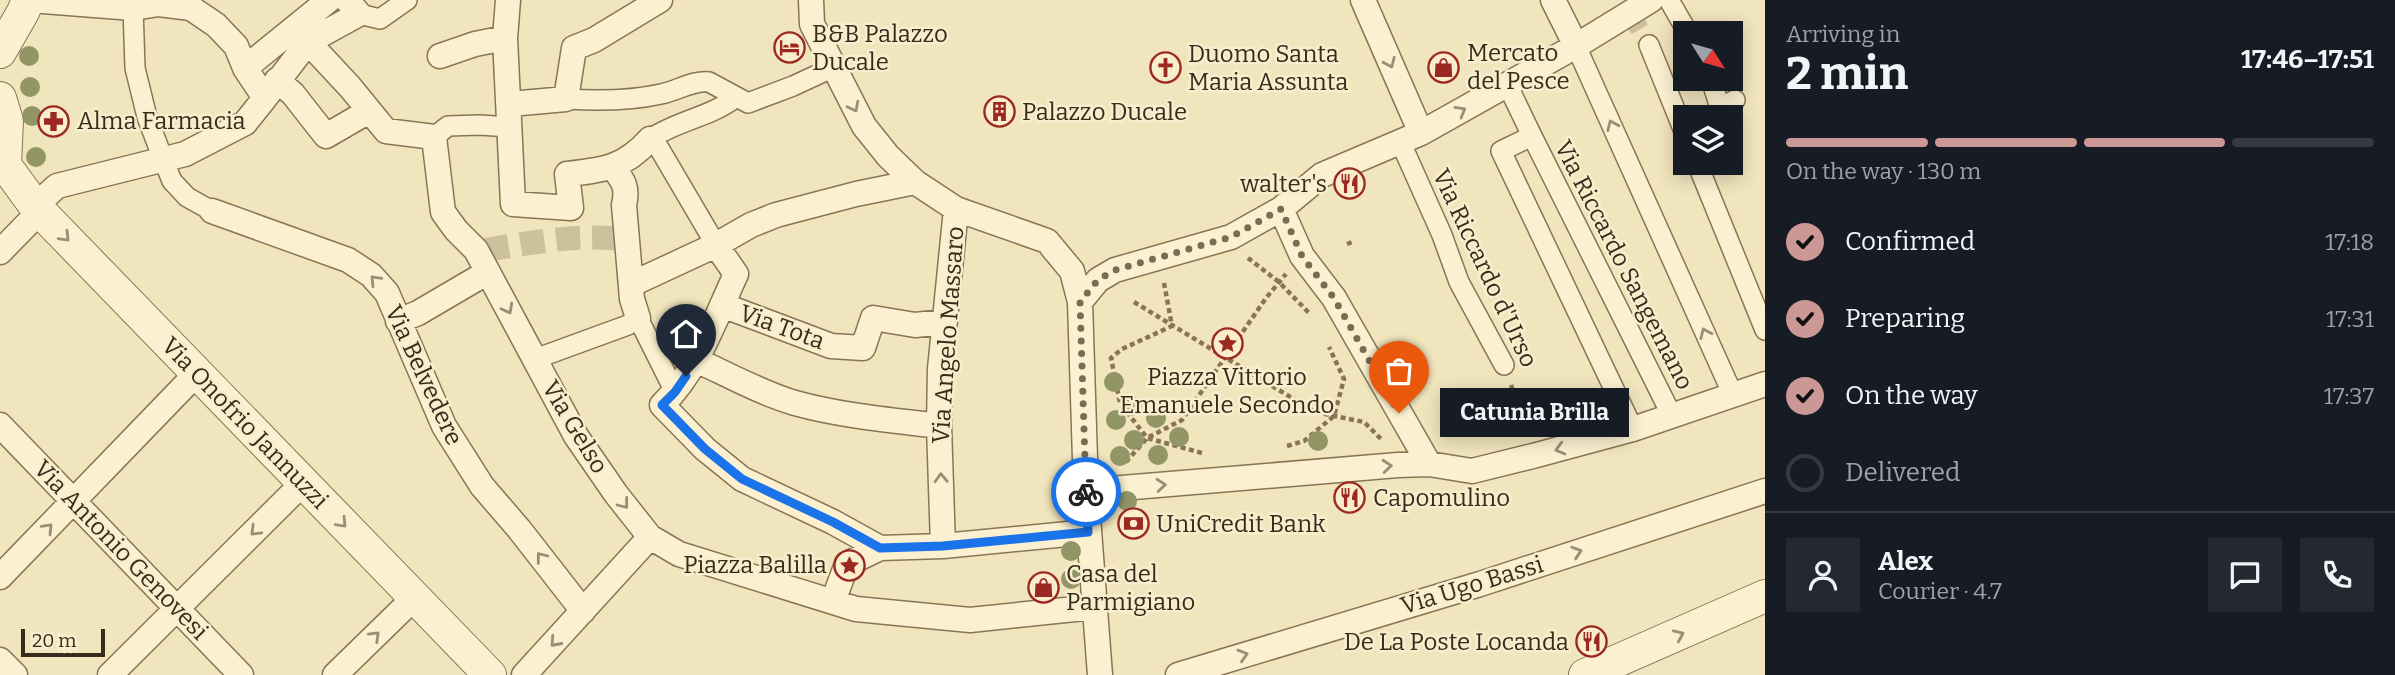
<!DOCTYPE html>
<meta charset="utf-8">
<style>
body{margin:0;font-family:Bitter,serif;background:#242831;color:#f1f3f6;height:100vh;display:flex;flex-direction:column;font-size:26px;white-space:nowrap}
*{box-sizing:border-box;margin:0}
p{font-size:23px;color:#9ea1a6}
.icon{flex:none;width:38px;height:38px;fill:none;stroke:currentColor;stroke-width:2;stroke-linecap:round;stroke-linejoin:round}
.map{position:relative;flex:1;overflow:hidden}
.details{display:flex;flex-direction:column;background:#171b24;width:630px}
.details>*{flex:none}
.needle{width:46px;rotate:127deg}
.fabs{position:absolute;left:1673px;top:21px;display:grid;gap:14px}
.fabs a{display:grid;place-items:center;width:70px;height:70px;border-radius:0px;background:#171b24;box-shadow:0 4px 18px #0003;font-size:35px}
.scale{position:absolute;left:21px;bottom:18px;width:84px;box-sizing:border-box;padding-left:7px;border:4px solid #382b1b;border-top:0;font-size:19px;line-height:24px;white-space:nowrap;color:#382b1b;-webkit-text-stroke:5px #f8eecd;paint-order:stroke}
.pin{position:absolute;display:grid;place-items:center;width:60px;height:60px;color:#fff;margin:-72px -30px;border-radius:50% 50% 50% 0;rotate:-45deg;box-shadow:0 0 7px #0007}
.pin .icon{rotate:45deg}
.courier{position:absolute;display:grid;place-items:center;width:70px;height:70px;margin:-35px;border:5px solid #1a73e8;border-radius:50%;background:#fff;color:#222;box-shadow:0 2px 9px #0007}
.bubble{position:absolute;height:49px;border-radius:0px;background:#171b24;box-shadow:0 4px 18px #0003;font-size:23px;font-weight:700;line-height:49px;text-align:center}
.overview em{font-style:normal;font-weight:700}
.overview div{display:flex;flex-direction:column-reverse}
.overview{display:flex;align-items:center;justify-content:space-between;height:119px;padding:0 21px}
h1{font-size:46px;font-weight:700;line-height:52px}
.bar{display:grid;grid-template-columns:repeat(4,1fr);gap:10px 7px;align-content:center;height:84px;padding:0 21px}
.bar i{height:9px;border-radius:5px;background:#363941}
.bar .on{background:#cb9896}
.bar p{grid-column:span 4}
.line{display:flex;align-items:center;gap:18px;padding:0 21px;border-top:2px solid #363941}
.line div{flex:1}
.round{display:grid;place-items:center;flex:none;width:74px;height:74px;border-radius:0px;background:#242831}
ol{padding:0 21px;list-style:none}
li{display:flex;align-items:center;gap:21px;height:77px}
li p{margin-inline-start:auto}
li .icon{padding:7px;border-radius:50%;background:#cb9896;color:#111;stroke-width:4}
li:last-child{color:#9ea1a6}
li i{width:38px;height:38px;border:4px solid #363941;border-radius:50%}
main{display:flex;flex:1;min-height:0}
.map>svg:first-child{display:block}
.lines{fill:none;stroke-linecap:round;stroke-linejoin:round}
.pedestrian-tunnel{stroke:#ccc09d;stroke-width:19;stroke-dasharray:19 10;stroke-linecap:butt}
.minor-tunnel{stroke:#ccc09d;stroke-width:24;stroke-dasharray:24 12;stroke-linecap:butt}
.pedestrian-casing{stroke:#897555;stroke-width:22}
.minor-casing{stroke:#897555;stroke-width:27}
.tertiary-casing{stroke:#897555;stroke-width:34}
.path{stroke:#897555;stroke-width:4.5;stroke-dasharray:5 3.5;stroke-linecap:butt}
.pedestrian{stroke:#fbf1d0;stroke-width:19}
.minor{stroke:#fbf1d0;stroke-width:24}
.tertiary{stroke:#fbf1d0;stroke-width:32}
.tree{fill:#929667}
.oneway{stroke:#9a8e76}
.done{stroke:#796c54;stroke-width:7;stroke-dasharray:0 12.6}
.route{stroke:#1a73e8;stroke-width:9}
.labels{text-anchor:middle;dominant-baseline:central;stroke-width:5;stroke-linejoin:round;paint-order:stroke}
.poi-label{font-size:24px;fill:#382b1b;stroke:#f8eecd;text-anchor:start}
.street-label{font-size:24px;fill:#382b1b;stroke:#f8eecd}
</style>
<main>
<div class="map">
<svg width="1765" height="675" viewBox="0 0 1765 675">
<rect width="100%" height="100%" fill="#f1e5bd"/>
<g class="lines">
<path class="pedestrian-tunnel" d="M1630,13L1649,45"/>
<path class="minor-tunnel" d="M485,250C530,243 575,234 621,239"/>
<defs>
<path id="pedestrian" d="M1669,0L1688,33
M133,8L135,68L147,117L163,159L172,181L187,197L212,211
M359,14L380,19L407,0
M1649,45L1685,134
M1576,46L1733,395
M1711,79L1720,108L1735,100
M1507,84L1532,136L1501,151L1633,429
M566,99C597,101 630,101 661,94C677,91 693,80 709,82L748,103L793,86L834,67
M1532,136L1672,416
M434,137L448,126L480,125L510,127
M1400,141L1442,235L1459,282L1504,365
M1697,163L1765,330
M716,245L659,148L650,139C676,121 710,117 735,98
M535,359L628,325L638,318L675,392"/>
<path id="minor" d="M30,0L133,8L159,4L191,8L216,25L236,46L245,68L265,98L308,42L359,14L347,0
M508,0L505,38L513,204L571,208L567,174C604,170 624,168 650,139
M811,0L812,24L864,126L888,156L915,182L956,209L1047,241L1072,271L1080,302L1086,491L1398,465L1429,464L1334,298L1302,256L1281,209L1231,237L1115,270L1098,280L1080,302
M1363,0L1421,133
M1553,0L1576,46
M308,42L350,87L386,131L434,137L443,212L456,230L476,250L576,436L616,494L650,537L679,554L856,609L970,620L1094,607
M440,56L475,44L505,38
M245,68L329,0
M277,80L293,94L326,136L369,111
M510,104L566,99L574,48L594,40L660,0
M613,168C624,181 628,188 624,205L632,299L638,318
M35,206L57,186L185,154L245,123L265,98
M1281,209L1322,175L1421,133L1576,46L1651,0
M212,211L348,260L371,275L387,293L444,426L482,486L519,529L583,611
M716,245L736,274C715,319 698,370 662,405L705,449L742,479L833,522L880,548
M0,252L40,211
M632,284L716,245L751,225L776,215L856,194L915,182
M722,305L831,346L863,348L873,318L915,325L945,322
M398,321L418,313L488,272
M696,360C729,375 761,393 795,403C842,416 891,420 939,426
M0,425L241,675
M1429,464L1472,471L1533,456L1633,429L1765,384
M1086,491L1100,675
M943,546L939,426L940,369L956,209
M0,577L197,373
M833,601L847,564L880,548L943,546L1088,532
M0,660L15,675
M110,675L303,483
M335,675L415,597
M524,675L650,537
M1178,675L1480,584L1765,491"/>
<path id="tertiary" d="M0,52L23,12L28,0
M0,98L7,121L5,165L35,206L490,675
M1585,675L1765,596"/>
</defs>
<use href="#pedestrian" class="pedestrian-casing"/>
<use href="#minor" class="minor-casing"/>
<use href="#tertiary" class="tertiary-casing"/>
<path class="path" d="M1347,244L1355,241
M1248,258L1279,282L1309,313
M1164,283L1172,326L1122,349L1111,358L1120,403L1147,438L1202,453
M1134,302L1315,412L1364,422L1383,441
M1511,385L1527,433
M1287,446L1304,441L1334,416L1344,379L1329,347
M1126,462L1147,438L1182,420L1266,298L1286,274"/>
<use href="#pedestrian" class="pedestrian"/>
<use href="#minor" class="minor"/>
<use href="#tertiary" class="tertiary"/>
</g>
<g class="tree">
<circle cx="29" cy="56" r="10"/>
<circle cx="30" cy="87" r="10"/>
<circle cx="32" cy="116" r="10"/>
<circle cx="36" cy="157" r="10"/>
<circle cx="1114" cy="382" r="10"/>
<circle cx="1132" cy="406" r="10"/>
<circle cx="1156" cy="418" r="10"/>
<circle cx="1116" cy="420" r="10"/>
<circle cx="1179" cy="437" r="10"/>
<circle cx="1134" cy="440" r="10"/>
<circle cx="1318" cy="441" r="10"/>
<circle cx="1158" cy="455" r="10"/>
<circle cx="1120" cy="456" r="10"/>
<circle cx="1127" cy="501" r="10"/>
<circle cx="1071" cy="551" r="10"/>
<circle cx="1071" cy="579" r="10"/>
</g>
<defs><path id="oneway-chevron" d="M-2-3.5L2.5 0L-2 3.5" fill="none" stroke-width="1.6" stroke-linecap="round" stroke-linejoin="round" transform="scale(1.75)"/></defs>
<g class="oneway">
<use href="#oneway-chevron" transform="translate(1390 63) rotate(66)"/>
<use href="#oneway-chevron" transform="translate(854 107) rotate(63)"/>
<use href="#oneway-chevron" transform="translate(1461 111) rotate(-30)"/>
<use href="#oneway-chevron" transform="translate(1612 125) rotate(-114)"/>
<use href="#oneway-chevron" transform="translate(65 237) rotate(46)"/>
<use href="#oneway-chevron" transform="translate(375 280) rotate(-134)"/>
<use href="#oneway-chevron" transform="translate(508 309) rotate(62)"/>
<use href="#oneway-chevron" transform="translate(1705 333) rotate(-114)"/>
<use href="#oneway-chevron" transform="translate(1560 449) rotate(165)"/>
<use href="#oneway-chevron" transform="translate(1387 466) rotate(-5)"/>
<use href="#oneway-chevron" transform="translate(941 478) rotate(-92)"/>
<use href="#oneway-chevron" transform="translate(1161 485) rotate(-5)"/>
<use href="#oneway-chevron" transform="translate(624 504) rotate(52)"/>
<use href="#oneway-chevron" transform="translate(342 523) rotate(46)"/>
<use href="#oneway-chevron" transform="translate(48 528) rotate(-46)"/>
<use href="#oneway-chevron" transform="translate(255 531) rotate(135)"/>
<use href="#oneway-chevron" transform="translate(1577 552) rotate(-18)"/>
<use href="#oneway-chevron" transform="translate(541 557) rotate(-128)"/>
<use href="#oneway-chevron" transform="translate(1679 635) rotate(-24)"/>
<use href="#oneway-chevron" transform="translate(375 636) rotate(-44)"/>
<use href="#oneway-chevron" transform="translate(555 642) rotate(132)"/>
<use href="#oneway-chevron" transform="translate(1243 655) rotate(-17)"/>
</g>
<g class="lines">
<path class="done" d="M1086,492L1080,302L1098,280L1115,270L1231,237L1281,209L1302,256L1334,298L1399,413"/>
<path class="route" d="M686,376L675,392L662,405L705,449L742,479L833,522L880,548L943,546L1088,532L1086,492"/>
</g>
<defs>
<symbol id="hotel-ring" viewBox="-11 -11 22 22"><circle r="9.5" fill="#f8eecd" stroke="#9c2921" stroke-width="1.5"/><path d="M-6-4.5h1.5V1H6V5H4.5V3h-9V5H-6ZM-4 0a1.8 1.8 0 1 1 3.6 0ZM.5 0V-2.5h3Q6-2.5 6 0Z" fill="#9c2921"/></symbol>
<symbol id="shop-ring" viewBox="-11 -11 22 22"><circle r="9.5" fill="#f8eecd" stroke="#9c2921" stroke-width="1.5"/><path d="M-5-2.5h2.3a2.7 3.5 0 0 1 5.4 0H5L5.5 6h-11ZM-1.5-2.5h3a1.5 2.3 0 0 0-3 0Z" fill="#9c2921"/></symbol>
<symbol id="church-ring" viewBox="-11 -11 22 22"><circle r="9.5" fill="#f8eecd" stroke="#9c2921" stroke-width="1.5"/><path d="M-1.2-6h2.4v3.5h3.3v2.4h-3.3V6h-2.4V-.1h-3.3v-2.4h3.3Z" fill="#9c2921"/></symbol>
<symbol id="building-ring" viewBox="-11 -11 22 22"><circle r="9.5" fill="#f8eecd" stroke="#9c2921" stroke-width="1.5"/><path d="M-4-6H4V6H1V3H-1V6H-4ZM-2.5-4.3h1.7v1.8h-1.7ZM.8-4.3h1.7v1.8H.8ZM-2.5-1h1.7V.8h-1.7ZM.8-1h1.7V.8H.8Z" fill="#9c2921"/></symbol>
<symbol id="pharmacy-ring" viewBox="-11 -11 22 22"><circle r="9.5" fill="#f8eecd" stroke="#9c2921" stroke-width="1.5"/><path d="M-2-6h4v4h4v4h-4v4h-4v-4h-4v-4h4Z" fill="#9c2921"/></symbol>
<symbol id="restaurant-ring" viewBox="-11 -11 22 22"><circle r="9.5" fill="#f8eecd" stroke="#9c2921" stroke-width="1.5"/><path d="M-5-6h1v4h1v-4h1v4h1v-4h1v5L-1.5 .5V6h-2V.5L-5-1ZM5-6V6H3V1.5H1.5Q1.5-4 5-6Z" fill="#9c2921"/></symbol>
<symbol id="sight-ring" viewBox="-11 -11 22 22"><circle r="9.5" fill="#f8eecd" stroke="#9c2921" stroke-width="1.5"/><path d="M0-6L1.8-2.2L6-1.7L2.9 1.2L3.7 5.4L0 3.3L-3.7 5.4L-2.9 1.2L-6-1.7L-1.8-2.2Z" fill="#9c2921"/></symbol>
<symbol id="bank-ring" viewBox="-11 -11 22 22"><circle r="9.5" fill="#f8eecd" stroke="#9c2921" stroke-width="1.5"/><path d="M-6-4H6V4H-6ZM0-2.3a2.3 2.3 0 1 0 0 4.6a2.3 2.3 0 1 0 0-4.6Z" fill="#9c2921"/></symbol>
</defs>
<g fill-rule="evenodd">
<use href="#hotel-ring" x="772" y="30" width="35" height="35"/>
<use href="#shop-ring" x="1426" y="50" width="35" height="35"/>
<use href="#church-ring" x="1148" y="50" width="35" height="35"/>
<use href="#building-ring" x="982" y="94" width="35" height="35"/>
<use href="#pharmacy-ring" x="36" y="104" width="35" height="35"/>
<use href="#restaurant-ring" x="1332" y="166" width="35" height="35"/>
<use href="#sight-ring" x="1210" y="326" width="35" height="35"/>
<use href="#restaurant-ring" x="1332" y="480" width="35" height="35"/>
<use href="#bank-ring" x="1116" y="506" width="35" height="35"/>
<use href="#sight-ring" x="832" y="548" width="35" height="35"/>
<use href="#shop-ring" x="1026" y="570" width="35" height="35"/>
<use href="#restaurant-ring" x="1574" y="624" width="35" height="35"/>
</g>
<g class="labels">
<g class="poi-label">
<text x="812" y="34">B&amp;B Palazzo<tspan x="812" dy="28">Ducale</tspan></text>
<text x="1467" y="53">Mercato<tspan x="1467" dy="28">del Pesce</tspan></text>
<text x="1188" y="54">Duomo Santa<tspan x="1188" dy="28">Maria Assunta</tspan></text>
<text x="1022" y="112">Palazzo Ducale</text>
<text x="77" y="121">Alma Farmacia</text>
<text x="1327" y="184" text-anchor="end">walter's</text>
<text x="1227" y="377" text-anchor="middle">Piazza Vittorio<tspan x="1227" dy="28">Emanuele Secondo</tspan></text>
<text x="1373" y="498">Capomulino</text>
<text x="1156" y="524">UniCredit Bank</text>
<text x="827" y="565" text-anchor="end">Piazza Balilla</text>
<text x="1066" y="574">Casa del<tspan x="1066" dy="28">Parmigiano</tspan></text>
<text x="1569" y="642" text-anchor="end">De La Poste Locanda</text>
</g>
<g class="street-label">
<text transform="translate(1624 265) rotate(63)">Via Riccardo Sangemano</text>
<text transform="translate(1485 268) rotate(65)">Via Riccardo d'Urso</text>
<text transform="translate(782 327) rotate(20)">Via Tota</text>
<text transform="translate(948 335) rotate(-86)">Via Angelo Massaro</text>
<text transform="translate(424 375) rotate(65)">Via Belvedere</text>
<text transform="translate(245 423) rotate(46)">Via Onofrio Jannuzzi</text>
<text transform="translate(575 427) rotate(59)">Via Gelso</text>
<text transform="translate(121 550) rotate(46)">Via Antonio Genovesi</text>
<text transform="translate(1472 585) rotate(-17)">Via Ugo Bassi</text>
</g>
</g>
</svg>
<div class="fabs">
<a><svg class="needle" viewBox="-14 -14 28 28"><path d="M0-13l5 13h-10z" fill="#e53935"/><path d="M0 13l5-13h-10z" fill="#9ea1a6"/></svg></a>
<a><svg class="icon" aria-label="layers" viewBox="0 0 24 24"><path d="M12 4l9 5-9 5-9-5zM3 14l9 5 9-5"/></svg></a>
</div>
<div class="scale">20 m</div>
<div class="pin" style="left:1399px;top:413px;background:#ea580c"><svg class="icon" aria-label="bag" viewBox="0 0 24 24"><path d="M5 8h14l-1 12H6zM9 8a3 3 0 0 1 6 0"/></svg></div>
<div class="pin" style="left:686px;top:376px;background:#1f2937"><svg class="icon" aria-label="home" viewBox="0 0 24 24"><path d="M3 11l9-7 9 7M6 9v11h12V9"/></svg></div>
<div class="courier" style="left:1086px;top:492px"><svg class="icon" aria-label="bike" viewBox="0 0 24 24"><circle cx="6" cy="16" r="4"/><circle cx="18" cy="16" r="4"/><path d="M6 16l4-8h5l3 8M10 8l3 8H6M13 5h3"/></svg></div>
<div class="bubble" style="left:1440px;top:388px;width:189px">Catunia Brilla</div>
</div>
<section class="details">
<div class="overview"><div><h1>2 min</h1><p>Arriving in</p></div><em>17:46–17:51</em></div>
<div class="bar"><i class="on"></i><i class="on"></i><i class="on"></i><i></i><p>On the way · 130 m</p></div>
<ol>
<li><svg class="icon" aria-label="check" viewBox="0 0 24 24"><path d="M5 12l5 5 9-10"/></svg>Confirmed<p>17:18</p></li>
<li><svg class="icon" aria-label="check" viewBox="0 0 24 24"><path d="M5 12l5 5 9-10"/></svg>Preparing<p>17:31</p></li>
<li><svg class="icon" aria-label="check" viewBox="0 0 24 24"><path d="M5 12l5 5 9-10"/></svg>On the way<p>17:37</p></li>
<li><i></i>Delivered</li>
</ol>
<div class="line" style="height:126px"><a class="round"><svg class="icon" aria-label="person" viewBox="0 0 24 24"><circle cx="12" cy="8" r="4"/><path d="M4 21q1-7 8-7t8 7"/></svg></a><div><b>Alex</b><p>Courier · 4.7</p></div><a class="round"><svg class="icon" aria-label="chat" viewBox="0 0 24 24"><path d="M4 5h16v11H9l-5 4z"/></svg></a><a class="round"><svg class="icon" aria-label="phone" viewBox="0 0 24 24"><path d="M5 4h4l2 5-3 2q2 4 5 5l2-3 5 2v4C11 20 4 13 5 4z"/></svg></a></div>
</section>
</main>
